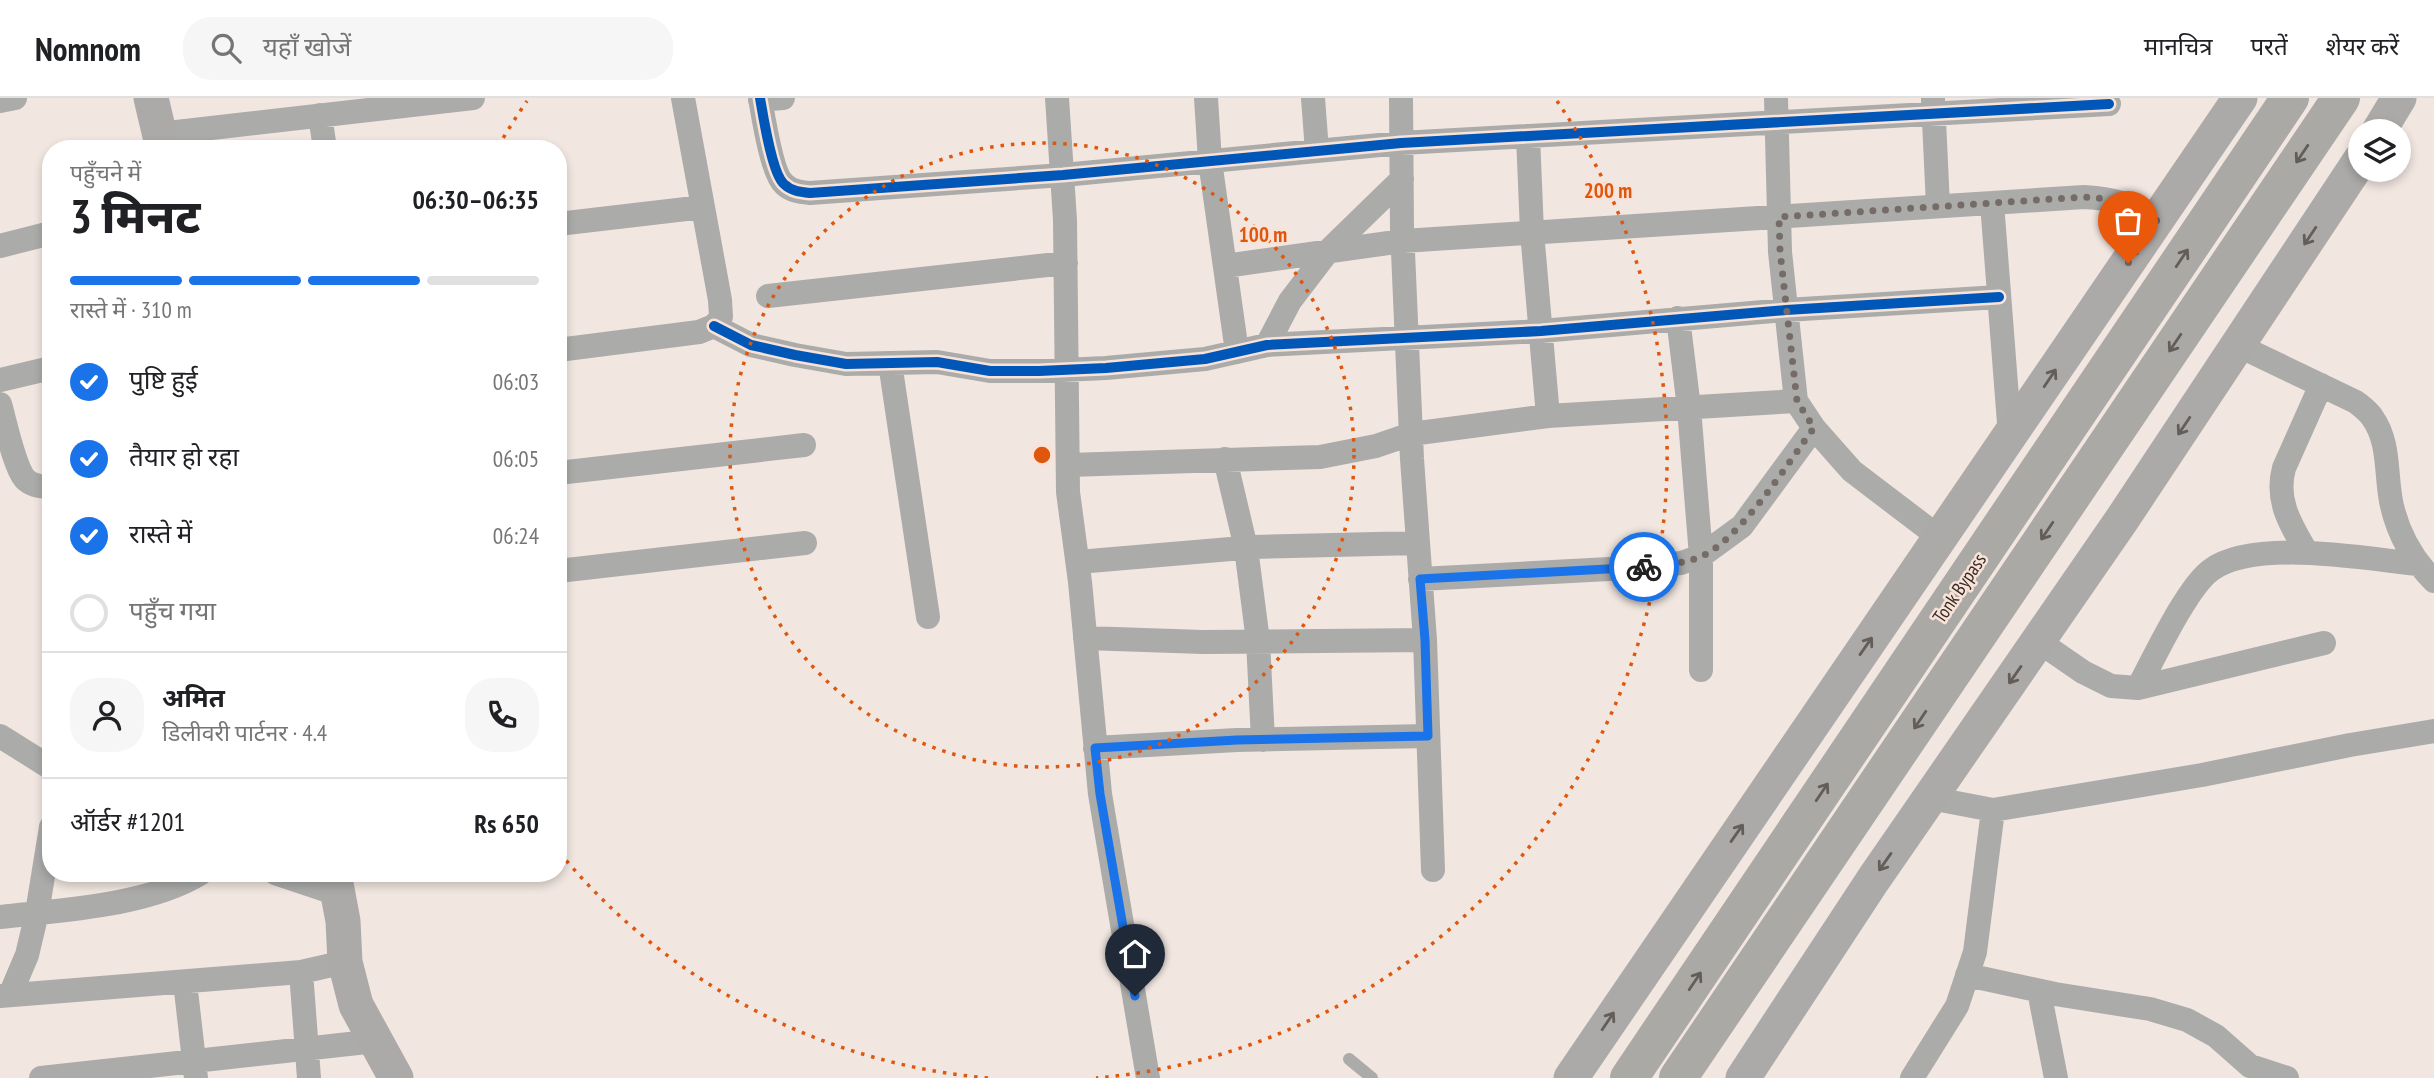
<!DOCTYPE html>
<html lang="hi">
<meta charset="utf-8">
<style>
body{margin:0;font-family:"PT Sans Narrow","Noto Sans Devanagari",sans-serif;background:#f6f6f6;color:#202124;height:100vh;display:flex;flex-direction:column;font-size:26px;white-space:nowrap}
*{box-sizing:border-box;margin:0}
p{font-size:23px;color:#757577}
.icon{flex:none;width:38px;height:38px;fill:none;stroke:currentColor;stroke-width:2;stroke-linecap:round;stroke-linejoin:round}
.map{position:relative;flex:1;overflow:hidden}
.sheet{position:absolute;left:42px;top:42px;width:525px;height:742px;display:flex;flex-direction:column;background:#fff;border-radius:28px;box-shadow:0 4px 10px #0003}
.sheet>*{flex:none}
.fabs{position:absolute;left:2348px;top:21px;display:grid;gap:14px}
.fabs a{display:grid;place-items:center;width:63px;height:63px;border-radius:50%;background:#fff;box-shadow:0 4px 10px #0003;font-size:35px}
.pin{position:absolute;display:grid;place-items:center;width:60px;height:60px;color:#fff;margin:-72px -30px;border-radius:50% 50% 50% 0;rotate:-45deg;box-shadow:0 0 7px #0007}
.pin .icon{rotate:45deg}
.courier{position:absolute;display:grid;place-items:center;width:70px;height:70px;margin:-35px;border:5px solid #1a73e8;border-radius:50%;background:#fff;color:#222;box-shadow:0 2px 9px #0007}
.head em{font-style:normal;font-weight:800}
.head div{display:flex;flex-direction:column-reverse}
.head{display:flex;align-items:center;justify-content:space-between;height:119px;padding:0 28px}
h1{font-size:46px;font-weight:800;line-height:52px}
.bar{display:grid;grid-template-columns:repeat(4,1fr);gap:10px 7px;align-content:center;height:84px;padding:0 28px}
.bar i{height:9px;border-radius:5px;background:#e0e0e0}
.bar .active{background:#1a73e8}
.bar p{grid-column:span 4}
.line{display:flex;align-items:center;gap:18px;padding:0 28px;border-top:2px solid #e0e0e0}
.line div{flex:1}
.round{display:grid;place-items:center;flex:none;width:74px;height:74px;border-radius:28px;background:#f6f6f6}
ol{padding:0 28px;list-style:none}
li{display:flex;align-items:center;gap:21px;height:77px}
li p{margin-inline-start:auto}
li .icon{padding:7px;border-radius:50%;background:#1a73e8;color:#fff;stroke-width:4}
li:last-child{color:#757577}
li i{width:38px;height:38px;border:4px solid #e0e0e0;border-radius:50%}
header{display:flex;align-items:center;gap:42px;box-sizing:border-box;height:98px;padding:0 35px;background:#fff;border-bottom:2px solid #e0e0e0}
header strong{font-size:33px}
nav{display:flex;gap:38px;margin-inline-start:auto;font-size:24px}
.search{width:490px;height:63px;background:#f6f6f6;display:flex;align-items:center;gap:18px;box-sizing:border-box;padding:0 24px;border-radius:28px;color:#757577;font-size:26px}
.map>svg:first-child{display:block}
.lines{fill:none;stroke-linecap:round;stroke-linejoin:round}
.lane{stroke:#ababaa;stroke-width:12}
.street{stroke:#ababaa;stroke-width:24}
.secondary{stroke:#acaaa9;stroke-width:35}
.highway{stroke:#aba9a5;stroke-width:38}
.cycleway-casing{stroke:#f9e3d8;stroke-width:15}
.cycleway{stroke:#0057b8;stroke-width:10}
.oneway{stroke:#635d59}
.oneway2{stroke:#635e5a}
.done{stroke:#766c67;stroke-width:7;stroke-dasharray:0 12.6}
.route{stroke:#1a73e8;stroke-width:9}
.ring{fill:none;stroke:#df570d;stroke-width:3.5;stroke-dasharray:3.5 7}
.labels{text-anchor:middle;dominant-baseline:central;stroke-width:5;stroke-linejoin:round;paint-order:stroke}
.street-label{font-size:19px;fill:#332b26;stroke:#f9e3d8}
.centre{fill:#df570d;stroke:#f9e3d8;stroke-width:3.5}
.ring-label{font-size:21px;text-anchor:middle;font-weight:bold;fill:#df570d;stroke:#f9e3d8;stroke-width:5;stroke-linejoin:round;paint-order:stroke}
</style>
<header>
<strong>Nomnom</strong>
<div class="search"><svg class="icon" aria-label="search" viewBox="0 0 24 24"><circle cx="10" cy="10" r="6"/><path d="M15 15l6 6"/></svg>यहाँ खोजें</div>
<nav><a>मानचित्र</a><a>परतें</a><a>शेयर करें</a></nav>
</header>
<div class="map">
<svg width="2434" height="980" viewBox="0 0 2434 980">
<rect width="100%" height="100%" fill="#f1e6e0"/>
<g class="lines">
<path class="lane" d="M1349,961L1372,980"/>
<path class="street" d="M760,0C763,17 772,76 784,86C791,93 800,94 810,95L1063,77L1401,45L2109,6
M1057,0L1065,122L1068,394L1080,484L1100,696L1148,980
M1206,0L1210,63L1237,254
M1313,0L1317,53
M1401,0L1402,131L1412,361L1425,542L1433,772
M1776,0L1780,154L1796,303L1814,330L1852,373L1940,440
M1933,1L1938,108
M760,2L783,0
M0,3L15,0
M320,17L325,51
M159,36L473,0
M1528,38L1532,134L1548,318
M1992,105L2010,338
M558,126L703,109
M0,148L51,135
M1225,168L1403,143L2084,99C2117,101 2129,106 2157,122
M768,198L1066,165
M1678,220L1689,310L1701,458V572
M714,228L751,247L795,257L846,266L937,264L990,273H1039L1106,270L1205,261L1267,247L1541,233L1786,212L1999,199
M1267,247L1290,203L1329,152L1402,81
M2237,247L2356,304C2361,308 2368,313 2372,319C2391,345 2385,379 2392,408C2399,438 2413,462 2434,483
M558,252L699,234L714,228L721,219L720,202L683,0
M890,265L928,519
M0,282L51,270
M0,306C5,323 14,368 25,381C31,387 42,389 51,389
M1225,361L1246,450L1258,543L1263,642
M1069,367L1320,359L1376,348L1411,336L1548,318L1796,303
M558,375L804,347
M2307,455C2291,427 2275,403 2284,370L2321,287
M1078,464L1254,449L1418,445
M558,473L805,445
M1420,481L1628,470L1681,465L1701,458L1742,428L1814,330
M1085,540L1203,544L1425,542
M2038,543L2083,574L2111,588L2138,590L2324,545
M2138,590C2153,562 2187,489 2211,472C2255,440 2366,461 2418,466
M0,638L51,670
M1095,650L1237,642L1428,638
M1930,700L1993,712L2202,677L2350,647L2434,633
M275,775L338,796
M0,819C61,812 148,808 201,775
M301,874L309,980
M1967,877L2055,896L2150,911L2187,922L2216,938L2250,968L2287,980
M185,884L196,980
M2039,893L2056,980
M10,897L27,857L37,815L51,729
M0,898L301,874L345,864
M41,980L376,943
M1912,980L1957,908L1975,854L1993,712"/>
<path class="secondary" d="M151,0L163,51
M2379,33L2399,0
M334,775L343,823L345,864L356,907L396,980
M1571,980L2240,0
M1743,980L1873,782L2123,420L2361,61"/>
<path class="highway" d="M1629,980L2290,0
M1678,980L2341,0"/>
<defs>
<path id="cycleway" d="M760,0C763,17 772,76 784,86C791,93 800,94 810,95L1063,77L1401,45L2109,6
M714,228L751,247L795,257L846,266L937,264L990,273H1039L1106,270L1205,261L1267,247L1541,233L1786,212L1999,199"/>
</defs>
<use href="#cycleway" class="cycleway-casing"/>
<use href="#cycleway" class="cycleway"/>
</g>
<defs><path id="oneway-shaft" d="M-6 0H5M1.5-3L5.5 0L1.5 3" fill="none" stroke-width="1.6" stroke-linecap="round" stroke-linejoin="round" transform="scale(1.75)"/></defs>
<g class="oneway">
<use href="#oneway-shaft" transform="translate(2302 56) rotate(124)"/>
<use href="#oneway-shaft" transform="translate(2182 160) rotate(-56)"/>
<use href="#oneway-shaft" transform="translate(2175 245) rotate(124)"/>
<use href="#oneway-shaft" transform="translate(2047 433) rotate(124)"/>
<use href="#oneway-shaft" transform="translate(1920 622) rotate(124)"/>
<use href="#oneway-shaft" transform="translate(1822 694) rotate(-56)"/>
<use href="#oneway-shaft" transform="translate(1695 883) rotate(-56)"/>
</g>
<g class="oneway2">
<use href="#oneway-shaft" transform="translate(2310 138) rotate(124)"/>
<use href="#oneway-shaft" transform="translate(2050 280) rotate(-56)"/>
<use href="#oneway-shaft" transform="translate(2184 328) rotate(124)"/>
<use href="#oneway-shaft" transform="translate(1866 548) rotate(-55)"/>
<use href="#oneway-shaft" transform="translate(2015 577) rotate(125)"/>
<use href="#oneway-shaft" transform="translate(1737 735) rotate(-55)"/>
<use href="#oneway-shaft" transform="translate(1885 764) rotate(125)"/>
<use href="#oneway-shaft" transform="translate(1608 923) rotate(-56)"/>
</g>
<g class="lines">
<path class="done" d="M1644,469C1662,467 1680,466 1698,460C1740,443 1786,367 1814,330L1797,303L1780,153L1779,119L2084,99C2117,101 2129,106 2157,122L2128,165"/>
<path class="route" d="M1135,898L1100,696L1095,650L1237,642L1428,638L1425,542L1420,481L1644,469"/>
</g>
<g class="ring">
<circle cx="1042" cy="357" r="312"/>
<path d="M988 980A625 625 0 0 1 560 755M498 49A625 625 0 0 1 527 3M1557 3A625 625 0 0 1 1096 980"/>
</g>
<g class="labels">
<g class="street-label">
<text transform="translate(1959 490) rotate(-56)">Tonk Bypass</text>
</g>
</g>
<circle cx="1042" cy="357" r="10" class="centre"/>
<g class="ring-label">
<text x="1608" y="100">200 m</text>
<text x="1263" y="144">100 m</text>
</g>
</svg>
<div class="fabs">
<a><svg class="icon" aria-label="layers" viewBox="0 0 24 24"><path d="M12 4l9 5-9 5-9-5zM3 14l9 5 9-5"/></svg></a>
</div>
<div class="pin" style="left:2128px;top:165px;background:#ea580c"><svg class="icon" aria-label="bag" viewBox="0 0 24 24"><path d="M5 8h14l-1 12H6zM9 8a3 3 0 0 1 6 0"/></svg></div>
<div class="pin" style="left:1135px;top:898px;background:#1f2937"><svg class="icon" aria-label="home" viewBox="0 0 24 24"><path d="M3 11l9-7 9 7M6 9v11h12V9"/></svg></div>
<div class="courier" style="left:1644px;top:469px"><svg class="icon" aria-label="bike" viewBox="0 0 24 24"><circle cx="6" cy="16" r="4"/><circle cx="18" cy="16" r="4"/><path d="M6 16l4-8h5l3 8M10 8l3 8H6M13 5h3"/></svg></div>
<section class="sheet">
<div class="head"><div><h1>3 मिनट</h1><p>पहुँचने में</p></div><em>06:30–06:35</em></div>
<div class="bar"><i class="active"></i><i class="active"></i><i class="active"></i><i></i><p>रास्ते में · 310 m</p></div>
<ol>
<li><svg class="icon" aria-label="check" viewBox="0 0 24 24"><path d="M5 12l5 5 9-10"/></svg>पुष्टि हुई<p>06:03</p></li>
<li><svg class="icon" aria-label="check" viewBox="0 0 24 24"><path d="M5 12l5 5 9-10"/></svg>तैयार हो रहा<p>06:05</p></li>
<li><svg class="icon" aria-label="check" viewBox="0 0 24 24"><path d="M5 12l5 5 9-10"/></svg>रास्ते में<p>06:24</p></li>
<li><i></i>पहुँच गया</li>
</ol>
<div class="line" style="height:126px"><a class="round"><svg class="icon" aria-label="person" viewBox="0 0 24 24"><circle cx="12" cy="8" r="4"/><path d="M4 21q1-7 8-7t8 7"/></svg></a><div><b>अमित</b><p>डिलीवरी पार्टनर · 4.4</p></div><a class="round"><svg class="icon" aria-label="phone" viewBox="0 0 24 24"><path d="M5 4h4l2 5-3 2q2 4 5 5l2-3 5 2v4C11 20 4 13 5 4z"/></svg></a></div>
<div class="line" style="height:91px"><div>ऑर्डर #1201</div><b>Rs 650</b></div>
</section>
</div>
